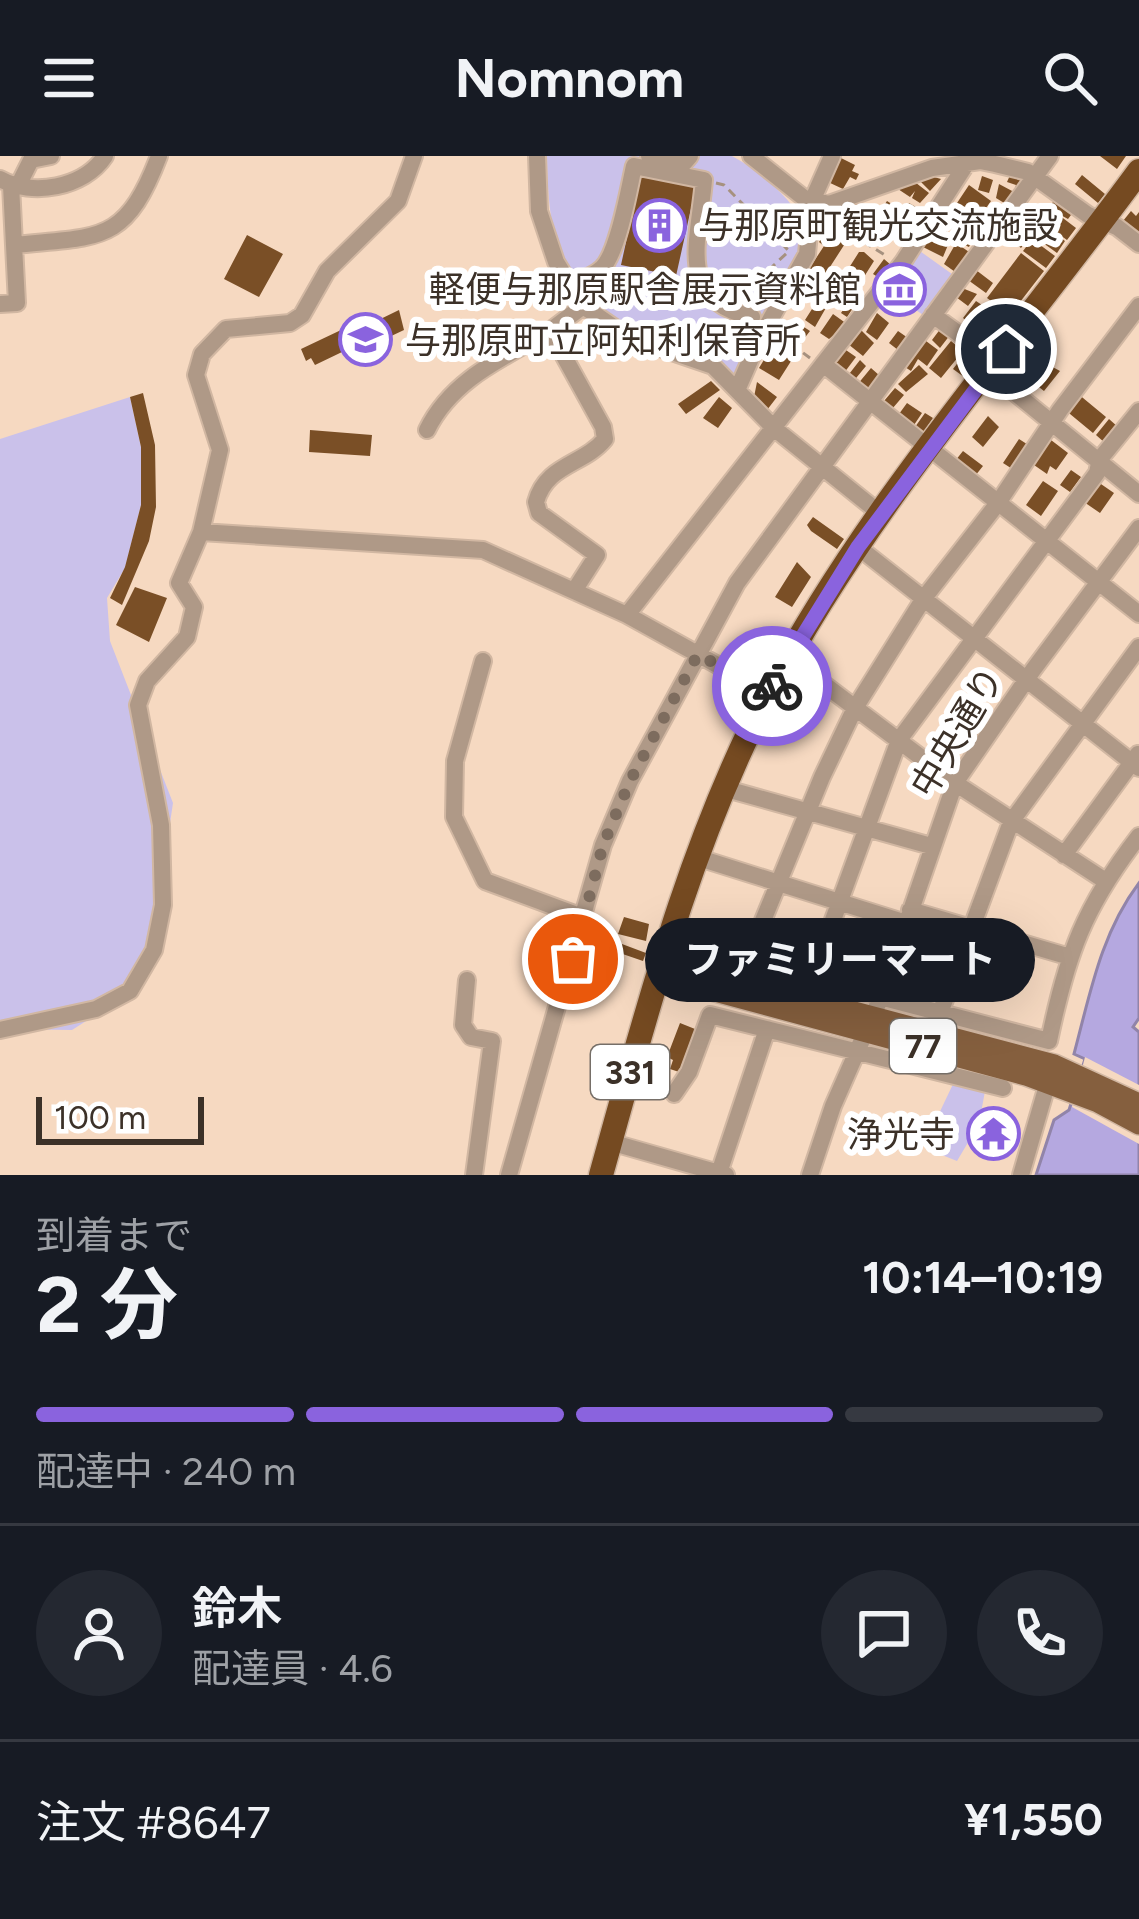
<!DOCTYPE html>
<html lang="ja">
<meta charset="utf-8">
<style>
body{margin:0;font-family:Figtree,"Noto Sans JP",sans-serif;background:#242831;color:#f1f3f6;height:100vh;display:flex;flex-direction:column;font-size:45px;white-space:nowrap}
*{box-sizing:border-box;margin:0}
p{font-size:39px;color:#9ea1a6}
.icon{flex:none;width:66px;height:66px;fill:none;stroke:currentColor;stroke-width:2;stroke-linecap:round;stroke-linejoin:round}
.map{position:relative;height:1019px;overflow:hidden}
.details{display:flex;flex-direction:column;background:#171b24;flex:1}
.details>*{flex:none}
.scale{position:absolute;left:36px;bottom:30px;width:168px;box-sizing:border-box;padding-left:12px;border:6px solid #3c3128;border-top:0;font-size:33px;line-height:42px;white-space:nowrap;color:#3c3128;-webkit-text-stroke:9px #fff;paint-order:stroke}
.pin{position:absolute;display:grid;place-items:center;width:102px;height:102px;color:#fff;margin:-51px;border:6px solid #fff;border-radius:50%;box-shadow:0 3px 12px #0007}
.courier{position:absolute;display:grid;place-items:center;width:120px;height:120px;margin:-60px;border:9px solid #8a63de;border-radius:50%;background:#fff;color:#222;box-shadow:0 3px 15px #0007}
.bubble{position:absolute;height:84px;border-radius:42px;background:#171b24;box-shadow:0 12px 48px #0002;font-size:39px;font-weight:700;line-height:84px;text-align:center}
.headline em{font-style:normal;font-weight:700}
.headline div{display:flex;flex-direction:column-reverse}
.headline{display:flex;align-items:center;justify-content:space-between;height:204px;padding:0 36px}
h1{font-size:78px;font-weight:700;line-height:90px}
.bar{display:grid;grid-template-columns:repeat(4,1fr);gap:18px 12px;align-content:center;height:144px;padding:0 36px}
.bar i{height:15px;border-radius:9px;background:#363941}
.bar .current{background:#8a63de}
.bar p{grid-column:span 4}
.line{display:flex;align-items:center;gap:30px;padding:0 36px;border-top:3px solid #363941}
.line div{flex:1}
.round{display:grid;place-items:center;flex:none;width:126px;height:126px;border-radius:63px;background:#242831}
header{display:flex;justify-content:space-between;align-items:center;height:156px;padding:0 36px;background:#171b24;font-size:54px;font-weight:700}
.map>svg:first-child{display:block}
.green{fill:#cac1ea}
.water{fill:#b5a8e0;stroke:#9184a9;stroke-width:3}
.pier{fill:#f6d9c1}
.building{fill:#7a4f26}
.lines{fill:none;stroke-linecap:round;stroke-linejoin:round}
.minor-casing{stroke:#d1b7a2;stroke-width:20}
.major-casing{stroke:#d1b7a2;stroke-width:24}
.highway-casing{stroke:#d1b7a2;stroke-width:27}
.path{stroke:#a6917f;stroke-width:3;stroke-dasharray:9 6;stroke-linecap:butt}
.minor{stroke:#af9987;stroke-width:16}
.major{stroke:#855f3e;stroke-width:21}
.highway{stroke:#754a21;stroke-width:24}
.done{stroke:#7d6c5e;stroke-width:12;stroke-dasharray:0 21.6}
.route{stroke:#8a63de;stroke-width:15}
.labels{text-anchor:middle;dominant-baseline:central;stroke-width:12;stroke-linejoin:round;paint-order:stroke}
.shield{fill:#fff;stroke:#766f68;stroke-width:3}
.shield-label{font-size:33px;font-weight:bold;fill:#3c3128}
.poi-label{font-size:36px;fill:#3c3128;stroke:#fff;text-anchor:start}
.street-label{font-size:36px;fill:#3c3128;stroke:#fff}
</style>
<header><svg class="icon" aria-label="menu" viewBox="0 0 24 24"><path d="M4 6h16M4 12h16M4 18h16"/></svg>Nomnom<svg class="icon" aria-label="search" viewBox="0 0 24 24"><circle cx="10" cy="10" r="6"/><path d="M15 15l6 6"/></svg></header>
<div class="map">
<svg width="1139" height="1019" viewBox="0 0 1139 1019">
<rect width="100%" height="100%" fill="#f6d9c1"/>
<path class="green" d="M547,0H732C762,16 790,42 807,71L802,97L739,216L733,217C724,210 714,199 703,195C688,190 672,191 657,185C564,148 548,95 547,0Z
M917,93L952,118L923,159L902,144L916,123L903,113Z
M130,241L141,291V349L125,412L107,442L110,485L173,647L146,827L72,874L0,873V283Z
M954,926L985,935L979,968L957,1005L927,993L925,987Z"/>
<path class="water" d="M1139,727V862L1133,871L1139,876V1019H1036L1054,964L1069,954L1085,903L1074,898C1090,838 1101,777 1139,727Z"/>
<path class="pier" d="M1085,901L1139,929V988L1072,951Z"/>
<path class="building" d="M1100,0H1126L1117,13Z
M841,2L855,9L852,15L859,18L856,24L850,21L843,33L828,26Z
M1011,17L1026,22L1009,50L996,42L999,28L1014,36L1016,29L1007,26Z
M641,18L696,30L676,120L621,109Z
M927,19L941,23L930,35L921,26Z
M1082,19L1105,38L1098,47L1075,28Z
M982,20L993,24L989,37L978,34Z
M911,23L929,37L920,47L912,42L915,35L910,41L892,29Z
M969,29L991,45L979,62L957,47Z
M1056,42L1074,55L1068,63L1055,56L1076,72L1067,84L1046,69L1043,73L1036,69Z
M887,45L898,52L880,81L868,74Z
M994,46L1002,52L994,63L985,57Z
M909,47L916,51L906,69L899,65Z
M852,55L866,64L862,71L847,62Z
M1131,55L1136,60L1139,56V79L1123,65Z
M953,58L967,60L965,73L955,70L951,80Z
M937,65L947,70L946,86L932,79Z
M1011,65L1030,80L1021,92L1002,77Z
M1047,72L1065,85L1057,97L1039,84Z
M833,74L848,83L819,128L805,119L824,90L819,86L823,80L828,83Z
M968,76L974,79L969,91L952,83L955,77L966,82Z
M247,79L283,98L259,141L224,123Z
M929,80L948,89L943,101L923,91Z
M1032,83L1055,100L1046,112L1023,95Z
M956,87L972,98L958,118L944,108Z
M859,96H864L874,105L862,124L847,115Z
M1021,97L1044,115L1010,159L987,142Z
M884,103L891,109L881,123L873,118Z
M976,114L993,127L986,137L968,124Z
M904,115L912,126L908,132L912,135L908,140L903,137L893,150L883,143Z
M962,132L977,138L968,150L956,141Z
M853,139L859,143L847,161L841,157Z
M819,142L827,150L815,171L805,164Z
M976,145L988,153L972,169L963,162Z
M399,154L404,174L370,190L367,184L315,209L311,202L306,205L301,193L360,165L362,172Z
M877,157L889,167L877,184L866,176Z
M833,158L847,168L829,183L820,177Z
M983,165L997,175L986,190L966,175L970,171L979,173Z
M801,169L810,175L800,188L795,184Z
M941,172L950,179L940,192L932,184Z
M860,173L874,187L863,200L848,188Z
M898,175L908,182L898,194L889,187Z
M922,182L938,194L927,210L918,203L911,215L902,209Z
M951,185L963,195L941,222L929,212Z
M773,189L793,202L779,224L759,212Z
M1043,190L1052,196L1039,214L1029,207Z
M843,192L856,201L844,217L832,207Z
M966,196L976,204L964,221L953,213Z
M860,204L866,210L852,227L846,222Z
M919,209L928,218L906,236L898,228Z
M1049,209L1060,215L1044,235L1035,228Z
M871,212L880,220L867,236L857,229Z
M711,225L720,234L686,258L678,248Z
M757,226L777,241L767,254L754,241Z
M895,232L904,239L892,253L884,245Z
M143,237L155,289L156,351L149,385L122,449L110,442L125,411L141,349V291L130,241Z
M1077,237L1106,261L1093,277L1064,253Z
M719,241L732,252L718,272L703,262Z
M907,247L922,257L914,269L899,258Z
M925,257L933,262L923,277L915,271Z
M988,260L999,271L983,291L972,281Z
M1109,263L1118,271L1105,287L1096,279Z
M310,274L372,279L370,300L309,296Z
M1019,283L1033,292L1017,316L1003,307Z
M1051,284L1068,297L1056,314L1050,310L1047,318L1034,309Z
M963,295L983,310L975,320L955,305Z
M1071,314L1081,321L1070,336L1060,329Z
M1043,325L1058,335L1041,360L1026,349Z
M1098,326L1114,337L1100,357L1084,346Z
M813,361L844,383L837,393L811,375L807,369Z
M797,406L811,421L792,451L775,441Z
M135,431L167,442L149,486L116,469Z
M624,761L649,768L646,785L618,778Z
M614,785L646,797L643,805L611,794Z
M591,812L608,817L599,847L582,842Z
M680,867L695,873L679,916L670,913L673,904L667,901Z
M983,970L1010,978L1006,989L979,980Z"/>
<g class="lines">
<defs>
<path id="minor" d="M537,0L539,55L556,106L583,150L628,181L713,210L775,273L882,359
M649,0L684,7L690,0
M751,0L804,42L829,48L932,12L980,5L995,8L1028,16L1088,59L1117,71L1139,88
M0,23C32,41 84,32 105,0
M11,29L14,89
M18,30L31,4L51,0
M568,130C579,125 594,120 602,112C618,97 629,32 634,10L704,24C699,85 675,144 752,161
M0,148L17,147L14,89C100,80 125,89 159,0
M1139,150L1060,254L998,347L924,442L855,552L822,621L748,801L753,808L1049,885C1067,798 1084,751 1139,680
M933,159L985,197L1014,236L1139,338
M823,208L1139,458
M738,232L759,184L807,98L812,45L832,0
M427,274C452,223 503,202 550,175
M201,376L483,394L627,459L768,537
M858,391L1139,612
M574,435L597,399L539,357L536,346C546,308 584,309 605,283L603,271L550,175L583,150
M627,459L903,106L967,7
M789,502L955,627L1104,724
M483,505L455,605L454,661L485,725L585,762
M723,632L931,690
M1064,699L1138,598
M696,701L906,767
M910,754L1070,801
M467,824L463,869L471,881L492,885L474,1019
M811,824L899,584L1097,317L1100,303L1139,255
M940,857L1011,666L1139,491
M0,874L96,853L130,835L154,794L163,749L161,669L138,549L147,525L187,481L194,451L179,427L201,376L220,294L196,219L202,198L226,173L290,167L302,159L327,115L398,45L414,0
M674,938L689,916L710,859L1003,932
M610,986L726,1019
M719,1017L767,873
M509,1019L603,689L630,625L737,427L1050,0
M810,1019L833,950L881,841L955,627L1033,514L1139,372
M1021,1019L1051,916"/>
<path id="major" d="M658,814L682,826L1026,919L1098,946L1139,968
M805,843L1054,909L1139,948"/>
<path id="highway" d="M601,1019C647,855 688,692 767,540C866,351 1013,187 1139,15"/>
</defs>
<use href="#minor" class="minor-casing"/>
<use href="#major" class="major-casing"/>
<use href="#highway" class="highway-casing"/>
<path class="path" d="M716,27L724,29L789,95L758,124
M825,62L888,101
M779,179L810,202"/>
<use href="#minor" class="minor"/>
<use href="#major" class="major"/>
<use href="#highway" class="highway"/>
</g>
<g class="lines">
<path class="done" d="M573,803L603,689L630,625L698,498L768,538L772,530"/>
<path class="route" d="M772,530L858,391L1006,193"/>
</g>
<defs>
<symbol id="building-ring" viewBox="-11 -11 22 22"><circle r="9.5" fill="#fff" stroke="#8a63de" stroke-width="1.5"/><path d="M-4-6H4V6H1V3H-1V6H-4ZM-2.5-4.3h1.7v1.8h-1.7ZM.8-4.3h1.7v1.8H.8ZM-2.5-1h1.7V.8h-1.7ZM.8-1h1.7V.8H.8Z" fill="#8a63de"/></symbol>
<symbol id="museum-ring" viewBox="-11 -11 22 22"><circle r="9.5" fill="#fff" stroke="#8a63de" stroke-width="1.5"/><path d="M0-6L6-3V-2H-6V-3ZM-5-1h2V3h-2ZM-1-1h2V3h-2ZM3-1h2V3H3ZM-6 4H6V6H-6Z" fill="#8a63de"/></symbol>
<symbol id="school-ring" viewBox="-11 -11 22 22"><circle r="9.5" fill="#fff" stroke="#8a63de" stroke-width="1.5"/><path d="M0-5L7-2L0 1L-7-2ZM-4 1L0 2.5L4 1V4Q0 6-4 4Z" fill="#8a63de"/></symbol>
<symbol id="temple-ring" viewBox="-11 -11 22 22"><circle r="9.5" fill="#fff" stroke="#8a63de" stroke-width="1.5"/><path d="M0-6L5-2H3V0L6.5 2.5H4V6H1.5V3h-3V6H-4V2.5H-6.5L-3 0V-2H-5Z" fill="#8a63de"/></symbol>
</defs>
<g fill-rule="evenodd">
<use href="#building-ring" x="630" y="40" width="59" height="59"/>
<use href="#museum-ring" x="870" y="104" width="59" height="59"/>
<use href="#school-ring" x="336" y="154" width="59" height="59"/>
<use href="#temple-ring" x="964" y="948" width="59" height="59"/>
</g>
<g class="labels">
<g class="shield">
<rect x="890" y="863" width="66" height="54" rx="9"/>
<rect x="591" y="889" width="78" height="54" rx="9"/>
</g>
<g class="shield-label">
<text x="923" y="890">77</text>
<text x="630" y="916">331</text>
</g>
<g class="poi-label">
<text x="698" y="69">与那原町観光交流施設</text>
<text x="861" y="133" text-anchor="end">軽便与那原駅舎展示資料館</text>
<text x="405" y="184">与那原町立阿知利保育所</text>
<text x="955" y="978" text-anchor="end">浄光寺</text>
</g>
<g class="street-label">
<text transform="translate(957 576) rotate(-59)">中央通り</text>
</g>
</g>
</svg>
<div class="scale">100 m</div>
<div class="pin" style="left:573px;top:803px;background:#ea580c"><svg class="icon" aria-label="bag" viewBox="0 0 24 24"><path d="M5 8h14l-1 12H6zM9 8a3 3 0 0 1 6 0"/></svg></div>
<div class="pin" style="left:1006px;top:193px;background:#1f2937"><svg class="icon" aria-label="home" viewBox="0 0 24 24"><path d="M3 11l9-7 9 7M6 9v11h12V9"/></svg></div>
<div class="courier" style="left:772px;top:530px"><svg class="icon" aria-label="bike" viewBox="0 0 24 24"><circle cx="6" cy="16" r="4"/><circle cx="18" cy="16" r="4"/><path d="M6 16l4-8h5l3 8M10 8l3 8H6M13 5h3"/></svg></div>
<div class="bubble" style="left:645px;top:762px;width:390px">ファミリーマート</div>
</div>
<section class="details">
<div class="headline"><div><h1>2 分</h1><p>到着まで</p></div><em>10:14–10:19</em></div>
<div class="bar"><i class="current"></i><i class="current"></i><i class="current"></i><i></i><p>配達中 · 240 m</p></div>
<div class="line" style="height:216px"><a class="round"><svg class="icon" aria-label="person" viewBox="0 0 24 24"><circle cx="12" cy="8" r="4"/><path d="M4 21q1-7 8-7t8 7"/></svg></a><div><b>鈴木</b><p>配達員 · 4.6</p></div><a class="round"><svg class="icon" aria-label="chat" viewBox="0 0 24 24"><path d="M4 5h16v11H9l-5 4z"/></svg></a><a class="round"><svg class="icon" aria-label="phone" viewBox="0 0 24 24"><path d="M5 4h4l2 5-3 2q2 4 5 5l2-3 5 2v4C11 20 4 13 5 4z"/></svg></a></div>
<div class="line" style="height:156px"><div>注文 #8647</div><b>¥1,550</b></div>
</section>
